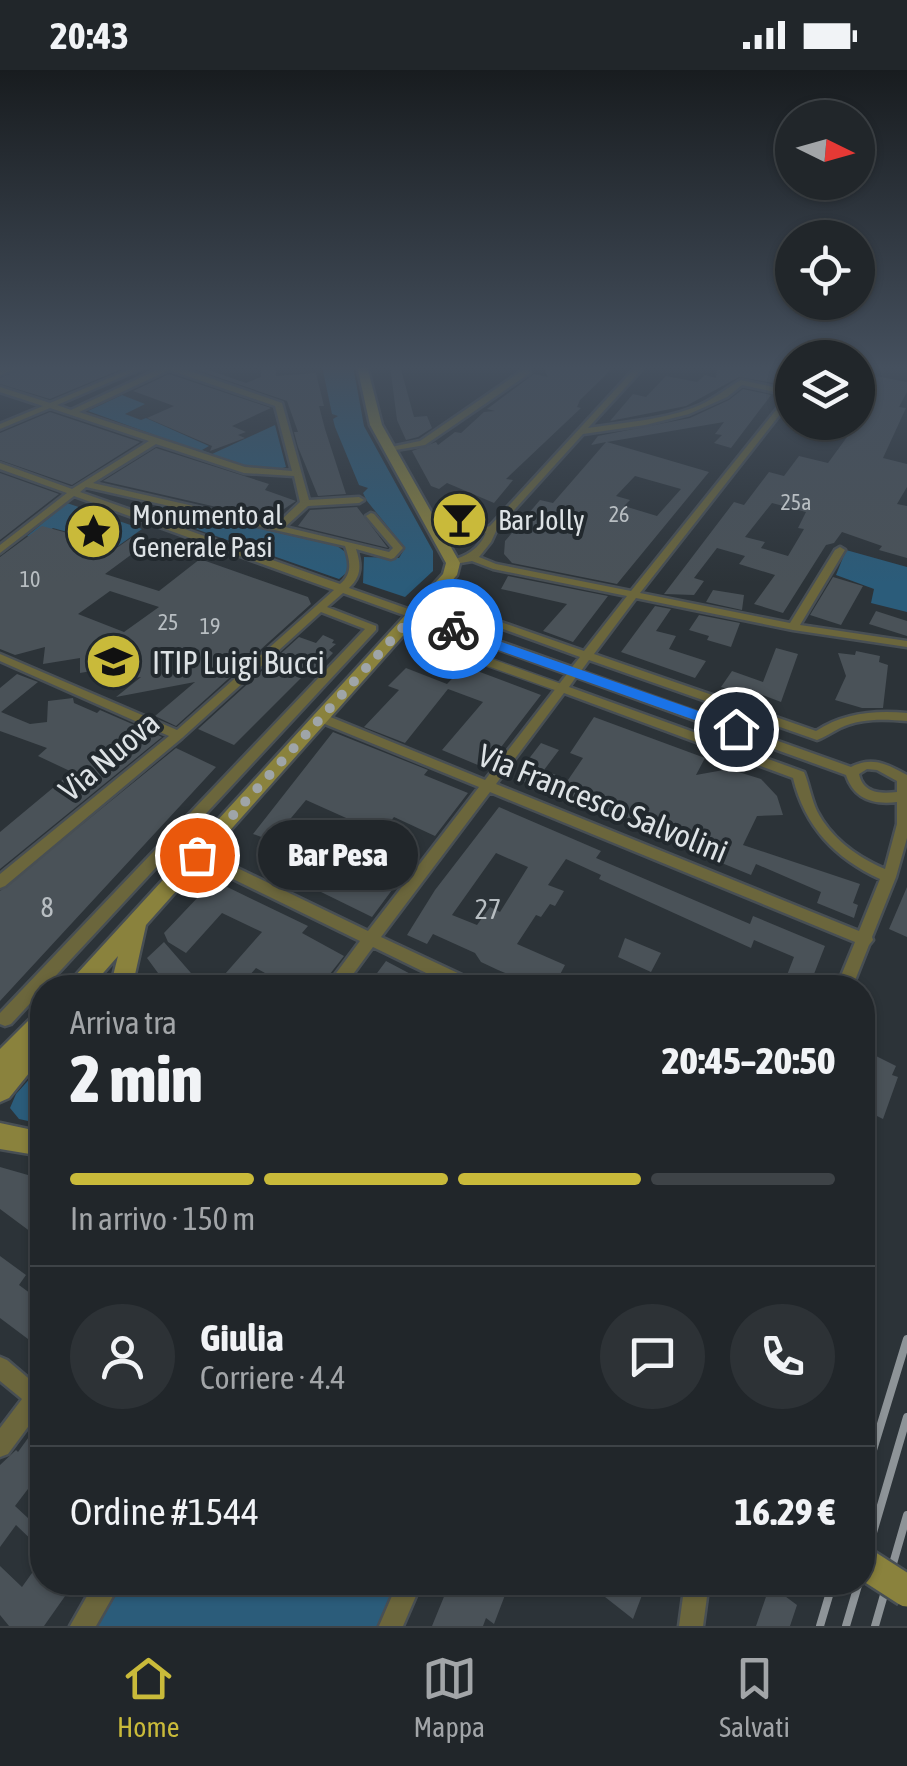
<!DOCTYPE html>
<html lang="it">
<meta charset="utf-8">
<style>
body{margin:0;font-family:"Asap Condensed",sans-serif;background:#2d3236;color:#f1f3f6;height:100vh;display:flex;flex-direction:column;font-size:38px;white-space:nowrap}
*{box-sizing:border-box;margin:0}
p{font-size:32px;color:#a2a5a8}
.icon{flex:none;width:55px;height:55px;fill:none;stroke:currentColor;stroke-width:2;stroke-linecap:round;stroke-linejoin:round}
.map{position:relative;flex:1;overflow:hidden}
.side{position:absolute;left:30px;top:905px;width:845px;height:620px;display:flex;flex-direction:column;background:#21262a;border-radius:40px;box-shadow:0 2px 8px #0004,0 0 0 2px #3e4347}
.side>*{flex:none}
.needle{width:65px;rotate:95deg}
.tools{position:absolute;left:775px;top:30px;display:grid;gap:20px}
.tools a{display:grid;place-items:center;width:100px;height:100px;border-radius:50%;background:#21262a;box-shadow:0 2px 8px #0004,0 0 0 2px #3e4347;font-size:50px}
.pin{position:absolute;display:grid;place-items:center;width:85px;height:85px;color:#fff;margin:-42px;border:5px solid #fff;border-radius:50%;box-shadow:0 2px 10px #0007}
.courier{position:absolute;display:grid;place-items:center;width:100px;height:100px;margin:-50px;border:8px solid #1a73e8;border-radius:50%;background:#fff;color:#222;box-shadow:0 2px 12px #0007}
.bubble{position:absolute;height:70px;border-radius:35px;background:#21262a;box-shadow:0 2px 8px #0004,0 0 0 2px #3e4347;font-size:32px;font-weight:800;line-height:70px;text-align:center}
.headline em{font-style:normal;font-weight:800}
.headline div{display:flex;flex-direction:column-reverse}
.headline{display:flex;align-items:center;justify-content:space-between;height:170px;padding:0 40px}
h1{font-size:65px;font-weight:800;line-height:75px}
.bar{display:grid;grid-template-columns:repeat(4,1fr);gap:15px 10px;align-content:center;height:120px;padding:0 40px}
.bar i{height:12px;border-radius:8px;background:#3e4347}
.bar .selected{background:#c9ba3a}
.bar p{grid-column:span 4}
.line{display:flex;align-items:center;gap:25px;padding:0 40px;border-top:2px solid #3e4347}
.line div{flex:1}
.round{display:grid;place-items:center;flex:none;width:105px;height:105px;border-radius:52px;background:#2d3236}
.status{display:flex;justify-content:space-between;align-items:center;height:70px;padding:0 50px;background:#21262a;direction:ltr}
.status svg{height:28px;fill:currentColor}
.dock{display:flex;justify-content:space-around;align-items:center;height:140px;border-top:2px solid #3e4347;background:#21262a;font-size:28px;color:#a2a5a8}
.dock a{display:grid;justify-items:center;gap:5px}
.dock .selected{color:#c9ba3a}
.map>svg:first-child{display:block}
.green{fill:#2b5c7a}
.building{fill:#4a5258;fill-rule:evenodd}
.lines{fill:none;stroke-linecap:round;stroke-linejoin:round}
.pedestrian-casing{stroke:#484f54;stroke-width:11}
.minor-casing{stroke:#484f54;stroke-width:5}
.secondary-casing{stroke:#484f54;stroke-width:5}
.pedestrian{stroke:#6b663c;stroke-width:8}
.minor{fill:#6b663c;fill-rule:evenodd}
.secondary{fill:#8a823d;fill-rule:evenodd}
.rail{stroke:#8e9498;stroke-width:8}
.secondary-bridge-casing{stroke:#484f54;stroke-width:36;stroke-linecap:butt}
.secondary-bridge{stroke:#8a823d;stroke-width:31}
.route{fill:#1a73e8}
.done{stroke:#9fa5a8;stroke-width:10;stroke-dasharray:0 18}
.labels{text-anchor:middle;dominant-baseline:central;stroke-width:8;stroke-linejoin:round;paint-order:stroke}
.far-number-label{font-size:22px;fill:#b8bec2}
.far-poi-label{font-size:28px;fill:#dde2e5;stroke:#22292e;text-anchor:start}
.number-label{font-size:28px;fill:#b8bec2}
.poi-label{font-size:32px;fill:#dde2e5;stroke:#22292e;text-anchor:start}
.street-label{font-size:32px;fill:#dde2e5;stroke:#22292e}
</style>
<div class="status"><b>20:43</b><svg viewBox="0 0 49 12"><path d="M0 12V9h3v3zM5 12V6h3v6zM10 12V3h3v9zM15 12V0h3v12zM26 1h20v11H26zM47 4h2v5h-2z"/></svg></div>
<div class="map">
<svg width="907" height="1556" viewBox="0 0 907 1556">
<rect width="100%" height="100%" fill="#2c3338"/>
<path class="green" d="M322,296H353L364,356L433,481V501L405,527L363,513L364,487L399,488L405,478L367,431L363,423L368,418L359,415L335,357L333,349L338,346L332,344Z
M122,325L145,334L125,344L141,350L146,348L209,376L202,380L212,384L275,355L286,397L273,401L246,398L88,341Z
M67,433L142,459L118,476L53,458L38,469L27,466Z
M161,436L337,476L351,486L350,500L339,509L144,441Z
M846,480L907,497V542L871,533L874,519L836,505Z
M42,995V1054L19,1049L10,1038L16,1024Z
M120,1513H404L385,1556H93Z"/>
<path class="building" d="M27,296H129L50,329L0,314V308Z
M185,296H197L246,313L261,307V296H276V306L316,303L324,336H319L325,359L346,424L318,426L298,377L294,362H298L287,331Z
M390,296H400L414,347L427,346L432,358L418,367L406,370L397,350Z
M543,296L612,299L580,330L577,337L581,338L506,409L513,410L494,433L447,413L439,419L431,416L412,381L436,372L438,375L455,362L461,363L484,342L495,341L487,339L534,304L548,307Z
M717,296H792L779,314L739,307L686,336L610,351L633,324L646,327L666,306L697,312L705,305L716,308Z
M858,296H879L870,305L907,312V322L899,337L906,338L883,388L907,394V417L897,434L907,436V488L879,480L882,476L842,462L834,473L826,475L783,543L754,534L775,505L739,494L745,486L717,478L694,508L704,511L694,525L664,524L734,432L744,435L769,402L784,406L799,386L828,393L858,352ZM772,433L806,442L798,458L804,459L788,486L761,478L765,472L745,467Z
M169,304L271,338L232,356L246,362L238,365L245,368L210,381L212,376L147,348L174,336L133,321Z
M743,319L771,325L731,378L714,373L722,365L715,364L724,352L607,372L709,402L617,514L512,493L504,484L505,471L540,430L553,433L606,372L591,375L598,366L690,348L729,330ZM635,406L681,419L657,446L624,436L630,430L616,426Z
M50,342L140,372L72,415L0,390V363Z
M156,378L269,414L265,420L296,431L269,449L103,411Z
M0,403L59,424L0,470Z
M357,437L388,478L298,456L310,440Z
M42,456L118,477L131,468L147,473L105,504L159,521L200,489L308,527L311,534L176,656L155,646L195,612L116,627L141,607L104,613L103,599L80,603V588L43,594L45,577L15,585L0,579V487ZM110,521L159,537L124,562L78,544Z
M508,506L608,526L573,572L543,561L567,534L501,519Z
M833,507L863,516L841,555L810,545Z
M713,520L744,525L742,540L706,532Z
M655,536L671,539L656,561L676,566L669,579L706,591L695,608L621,582Z
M876,541L907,551V566L869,554Z
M699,545L740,553L731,577L707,570L709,566L689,560Z
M323,565L334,570L332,573L336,574L329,580L333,583L316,601L310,599L234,675L198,659L299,567L316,573Z
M776,578L798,584L781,632L752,621L744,620L742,624L721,617L732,601L763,612Z
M856,581L880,586L879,592L888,595L883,638H862L835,630L846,606L838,583L855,585Z
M464,596L541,625L485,698L442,680L483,632L448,619L405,673L364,657L399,620L388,616L406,598L447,614Z
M17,604L38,612L1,642L30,654L47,652L48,631L73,628L74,633L97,643L100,640L162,667L0,799V762L72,702L38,686L47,678L0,661V618Z
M594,647L705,688L696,705L729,699L761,709L777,726L783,745L757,746L743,775L860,814L853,833L858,835L854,848L817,833L821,822L756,794L751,805L514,708L541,673L559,680L544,700L568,710L583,688L570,683Z
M333,662L428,700L424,705L468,723L435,766L394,747L372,775L412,793L372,847L270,797L283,783L334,807L354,782L346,778L364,756L306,730L272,771L253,764Z
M176,678L216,697L0,931V821Z
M499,737L601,781L596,788L750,854L753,846L825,876L814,904L819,906L814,918H782L794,887L754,870L751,878L599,809L601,805L566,789L548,815L564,821L555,836L550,834L541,847L536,845L517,874L565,895L553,918H542L498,900L481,892L475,883L433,864L427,874L407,865L435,820ZM496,783L528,797L500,842L490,837L477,855L452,845Z
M219,813L308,856L302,863L344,886L319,918H292L256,898L242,914L225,904L262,862L222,843L186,883L168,872L164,863L200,825L203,827Z
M907,817V867L889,859Z
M625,868L661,883L651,902L618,887Z
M164,872L204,918H169L147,888Z
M386,891L437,918H366Z
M862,979L896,996L892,1005L898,1007L883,1049L863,1039L868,1025L862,1022Z
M0,1097L42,1109V1144L35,1165L0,1139Z
M0,1186L26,1205L19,1215L42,1232V1271L28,1269L0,1248Z
M31,1364L42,1374V1419L34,1411L15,1436L42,1461V1480L16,1455L0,1477V1395L16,1380L18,1382Z
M42,1489V1512H75L44,1556H9L0,1545V1496L22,1517Z
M450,1512H510L494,1554L486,1548L483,1556H432Z
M586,1512H647L633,1549Z
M770,1515L797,1535L790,1556H756Z"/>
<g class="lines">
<defs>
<path id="pedestrian" d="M399,560L561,618"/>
<path id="minor" d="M13,296H23L0,305V300Z
M138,296H147L57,335L71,340L165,296H175L282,333L309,430L359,427L364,430L359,433L308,436L285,457L389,482L393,478L366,446L371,443L374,444L403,478L394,488L391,489L356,479C361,494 362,506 349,518L572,597L580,587L423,530L424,528H432L584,581L627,526L493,499L472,491L449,495V491C467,486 478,480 486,463L442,476L439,475V471L464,464L430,458V454L476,460L490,456L637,296H645L588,358C626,352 665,350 700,335C715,328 727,318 741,310L792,321V329L640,523L790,553L835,480L840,477L845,480L800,555L907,571V577L793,560L636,528L594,584L816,661C843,643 875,640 907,643V651C884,649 861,648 840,658C832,662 825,667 817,670L589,590L581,601L851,697C872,686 887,694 907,705V768L896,807L872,867L873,870L869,875L852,918H836L855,872L490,722L381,867L479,913L481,918H457L373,877L343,918H325L360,871L192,789L190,785L192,781H202L368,861L479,717L315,650L313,647L315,644H323L485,710L567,604L343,523L327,537L376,556V560L11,954L5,956L0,954V943L365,559L321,542L182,668L5,816L0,818V804L169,666L0,591V584L177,660L334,520L74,426L0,483V475L67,423L0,399V393L72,419L149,371L50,338L0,359V354L43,336L0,322V317L50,333ZM169,300L275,336L292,401L245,397L79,342ZM742,315L788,325L631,521L496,494L479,487L491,472L497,459L583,364L645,355L689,344L727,327ZM156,374L244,403L294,406L300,432L276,455L93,413ZM86,417L345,476C350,491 353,503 340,514L80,422ZM576,607L846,705C854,729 873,735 897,732V754L885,799C857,787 831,768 817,741C811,728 809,714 804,702L569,617ZM564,623L793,708C805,757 835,788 880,809L859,861L496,714ZM867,699L877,700L897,711V722C880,724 863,723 859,704Z
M522,296H528L530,303L425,375L390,381L386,378L420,371L523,300Z
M0,1287L7,1290L34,1313L42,1310V1342H39L8,1384L0,1387V1358L22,1329L0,1311Z
M95,1512H121L96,1556H70Z
M398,1512H422L403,1556H379Z
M685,1512H709L703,1556H679Z"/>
<path id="secondary" d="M357,296H367L382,355L460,493L457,505L146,855L132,918H110L118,886L90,918H64L443,504L446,493L370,355Z
M42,942V987L9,1028L0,1032V979L34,945Z
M0,1053L42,1062V1086L0,1079Z"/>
</defs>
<use href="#pedestrian" class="pedestrian-casing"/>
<use href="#minor" class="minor-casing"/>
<use href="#secondary" class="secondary-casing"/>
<use href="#pedestrian" class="pedestrian"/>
<use href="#minor" class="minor"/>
<use href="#secondary" class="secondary"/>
<path class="rail" d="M862,1416L907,1269
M862,1500L907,1347
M820,1556L833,1512
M846,1556L859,1512
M875,1556L907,1445"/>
<defs>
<path id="secondary-bridge" d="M862,1492L907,1521"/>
</defs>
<use href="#secondary-bridge" class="secondary-bridge-casing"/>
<use href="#secondary-bridge" class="secondary-bridge"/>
</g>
<linearGradient id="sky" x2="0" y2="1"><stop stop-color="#181c1f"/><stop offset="0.58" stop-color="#45505e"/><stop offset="1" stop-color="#45505e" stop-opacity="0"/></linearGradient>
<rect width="907" height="513" fill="url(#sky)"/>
<path class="route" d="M453,555L741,656L743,659L731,663L448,562V556Z"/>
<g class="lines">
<path class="done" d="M197,785L414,545L453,559"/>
</g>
<defs>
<symbol id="bar-disc" viewBox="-11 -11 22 22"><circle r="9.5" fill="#c9ba3a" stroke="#22292e"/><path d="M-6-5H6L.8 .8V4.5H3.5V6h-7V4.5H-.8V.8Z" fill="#111"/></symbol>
<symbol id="sight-disc" viewBox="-11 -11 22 22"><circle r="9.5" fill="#c9ba3a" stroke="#22292e"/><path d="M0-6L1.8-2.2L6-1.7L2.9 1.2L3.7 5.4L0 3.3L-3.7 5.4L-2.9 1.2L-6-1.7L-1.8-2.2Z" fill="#111"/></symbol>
<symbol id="school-disc" viewBox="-11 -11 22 22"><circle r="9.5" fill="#c9ba3a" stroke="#22292e"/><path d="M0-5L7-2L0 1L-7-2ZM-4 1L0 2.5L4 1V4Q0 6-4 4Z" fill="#111"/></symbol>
</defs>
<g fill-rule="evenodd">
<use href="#bar-disc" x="428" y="418" width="63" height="63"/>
<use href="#sight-disc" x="62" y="430" width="63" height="63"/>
<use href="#school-disc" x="82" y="560" width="63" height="63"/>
</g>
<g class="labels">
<g class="far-number-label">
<text x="796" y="432">25a</text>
<text x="619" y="444">26</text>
<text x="30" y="509">10</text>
<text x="168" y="552">25</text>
<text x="210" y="556">19</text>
</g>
<g class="far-poi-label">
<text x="132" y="445">Monumento al<tspan x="132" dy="32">Generale Pasi</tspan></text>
<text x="498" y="450">Bar Jolly</text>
</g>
<g class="number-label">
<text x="47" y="837">8</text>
<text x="488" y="839">27</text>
</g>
<g class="poi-label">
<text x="152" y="592">ITIP Luigi Bucci</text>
</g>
<g class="street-label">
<text transform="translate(109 686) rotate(-40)">Via Nuova</text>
<text transform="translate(603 733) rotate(22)">Via Francesco Salvolini</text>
</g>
</g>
</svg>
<div class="tools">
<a><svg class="needle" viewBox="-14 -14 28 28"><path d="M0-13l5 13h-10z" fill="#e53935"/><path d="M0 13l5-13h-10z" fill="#a2a5a8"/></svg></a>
<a><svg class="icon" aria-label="locate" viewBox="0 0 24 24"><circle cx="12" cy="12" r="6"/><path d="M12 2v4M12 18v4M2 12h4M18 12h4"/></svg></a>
<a><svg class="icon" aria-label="layers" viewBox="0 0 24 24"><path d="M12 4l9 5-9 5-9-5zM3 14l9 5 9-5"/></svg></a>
</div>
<div class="pin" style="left:197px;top:785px;background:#ea580c"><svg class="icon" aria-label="bag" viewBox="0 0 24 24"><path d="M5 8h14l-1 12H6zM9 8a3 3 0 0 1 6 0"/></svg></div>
<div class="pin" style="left:736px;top:659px;background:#1f2937"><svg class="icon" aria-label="home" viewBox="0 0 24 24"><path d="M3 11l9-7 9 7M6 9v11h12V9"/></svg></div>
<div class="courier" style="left:453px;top:559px"><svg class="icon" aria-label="bike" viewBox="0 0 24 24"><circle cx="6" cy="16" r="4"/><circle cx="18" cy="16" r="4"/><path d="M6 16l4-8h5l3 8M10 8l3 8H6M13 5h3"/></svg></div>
<div class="bubble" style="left:258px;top:750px;width:160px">Bar Pesa</div>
<section class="side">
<div class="headline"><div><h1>2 min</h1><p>Arriva tra</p></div><em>20:45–20:50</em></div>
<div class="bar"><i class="selected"></i><i class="selected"></i><i class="selected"></i><i></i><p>In arrivo · 150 m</p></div>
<div class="line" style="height:180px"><a class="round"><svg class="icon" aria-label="person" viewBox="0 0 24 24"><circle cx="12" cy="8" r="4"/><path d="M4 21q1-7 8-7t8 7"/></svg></a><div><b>Giulia</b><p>Corriere · 4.4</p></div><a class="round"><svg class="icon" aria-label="chat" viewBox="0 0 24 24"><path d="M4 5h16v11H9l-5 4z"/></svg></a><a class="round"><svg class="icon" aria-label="phone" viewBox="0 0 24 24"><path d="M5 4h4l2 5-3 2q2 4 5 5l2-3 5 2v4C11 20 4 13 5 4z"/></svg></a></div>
<div class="line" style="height:130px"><div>Ordine #1544</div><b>16.29 €</b></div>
</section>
</div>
<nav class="dock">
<a class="selected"><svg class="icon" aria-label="home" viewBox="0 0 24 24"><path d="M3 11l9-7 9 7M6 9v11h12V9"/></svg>Home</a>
<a><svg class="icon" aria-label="map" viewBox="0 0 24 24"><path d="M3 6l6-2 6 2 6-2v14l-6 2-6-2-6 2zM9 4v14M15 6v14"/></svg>Mappa</a>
<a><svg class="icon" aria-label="saved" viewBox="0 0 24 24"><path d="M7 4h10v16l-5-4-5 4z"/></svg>Salvati</a>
</nav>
